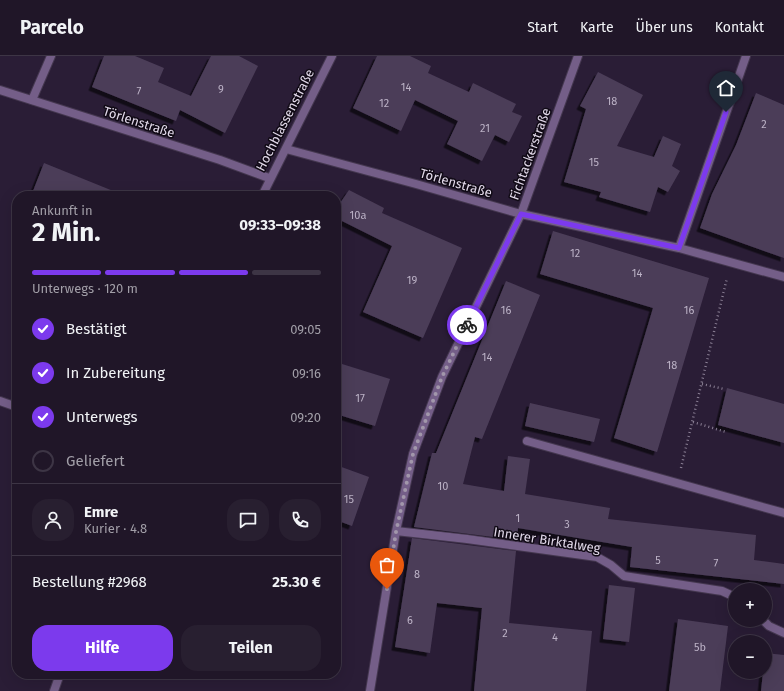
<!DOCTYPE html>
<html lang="de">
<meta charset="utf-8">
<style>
body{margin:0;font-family:"Fira Sans",sans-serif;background:#281f30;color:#f1f3f6;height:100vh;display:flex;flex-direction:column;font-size:15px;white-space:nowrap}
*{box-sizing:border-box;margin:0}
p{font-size:13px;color:#a29fa8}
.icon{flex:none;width:22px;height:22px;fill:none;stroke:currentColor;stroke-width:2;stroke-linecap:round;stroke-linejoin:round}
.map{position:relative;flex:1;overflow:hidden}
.drawer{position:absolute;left:12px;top:135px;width:329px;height:488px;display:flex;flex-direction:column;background:#201628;border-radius:16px;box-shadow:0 4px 16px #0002,0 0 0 1px #3d3545}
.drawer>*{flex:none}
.fabs{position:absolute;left:728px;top:527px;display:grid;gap:8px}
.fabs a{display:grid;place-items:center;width:44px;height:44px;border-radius:50%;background:#201628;box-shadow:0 4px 16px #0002,0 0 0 1px #3d3545;font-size:20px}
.pin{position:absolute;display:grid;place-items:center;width:34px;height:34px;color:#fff;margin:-41px -17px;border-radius:50% 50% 50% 0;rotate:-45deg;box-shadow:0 0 4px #0007}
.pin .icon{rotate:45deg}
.courier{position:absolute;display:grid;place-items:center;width:40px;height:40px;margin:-20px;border:3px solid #7c3aed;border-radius:50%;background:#fff;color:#222;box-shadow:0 1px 5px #0007}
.overview em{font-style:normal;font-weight:700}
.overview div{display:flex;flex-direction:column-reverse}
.overview{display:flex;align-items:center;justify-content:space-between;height:68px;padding:0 20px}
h1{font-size:26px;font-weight:700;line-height:30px}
.bar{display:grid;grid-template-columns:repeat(4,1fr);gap:6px 4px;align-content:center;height:48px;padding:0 20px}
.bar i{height:5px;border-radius:3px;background:#3d3545}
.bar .current{background:#7c3aed}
.bar p{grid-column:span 4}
.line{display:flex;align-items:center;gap:10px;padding:0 20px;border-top:1px solid #3d3545}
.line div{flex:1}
.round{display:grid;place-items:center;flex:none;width:42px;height:42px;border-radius:16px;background:#281f30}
ol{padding:0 20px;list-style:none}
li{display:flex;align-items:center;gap:12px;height:44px}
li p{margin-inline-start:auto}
li .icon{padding:4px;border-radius:50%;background:#7c3aed;color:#fff;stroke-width:4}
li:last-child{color:#a29fa8}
li i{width:22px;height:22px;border:2px solid #3d3545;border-radius:50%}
.primary-button{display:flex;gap:8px;margin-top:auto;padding:8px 20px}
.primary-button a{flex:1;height:46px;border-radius:16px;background:#7c3aed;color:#fff;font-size:16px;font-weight:700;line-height:46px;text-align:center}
.primary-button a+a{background:#281f30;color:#f1f3f6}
header{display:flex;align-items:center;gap:24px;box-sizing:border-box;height:56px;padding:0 20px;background:#201628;border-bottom:1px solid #3d3545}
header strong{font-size:19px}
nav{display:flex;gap:22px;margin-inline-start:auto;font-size:14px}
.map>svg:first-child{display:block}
.building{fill:#4b3d58;filter:url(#shadow)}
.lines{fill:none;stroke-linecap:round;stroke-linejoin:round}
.service-casing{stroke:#44374f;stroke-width:10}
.minor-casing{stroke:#44374f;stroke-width:10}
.path{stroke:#8a7f94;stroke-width:2.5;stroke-dasharray:1 3;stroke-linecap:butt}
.service{stroke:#745e88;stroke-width:8}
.minor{stroke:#745e88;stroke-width:8}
.done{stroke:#a297ab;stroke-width:4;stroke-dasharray:0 7.2}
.route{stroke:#7c3aed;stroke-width:5}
.labels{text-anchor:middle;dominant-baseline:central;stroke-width:3;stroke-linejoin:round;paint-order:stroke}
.number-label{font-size:11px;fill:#bcb2c6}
.street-label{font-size:13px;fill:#e2d9ea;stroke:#100a15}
</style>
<header>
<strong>Parcelo</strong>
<nav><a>Start</a><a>Karte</a><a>Über uns</a><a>Kontakt</a></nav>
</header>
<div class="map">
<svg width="784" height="635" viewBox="0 0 784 635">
<defs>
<filter id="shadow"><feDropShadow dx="-3.5" dy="3.5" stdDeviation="0" flood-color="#0009"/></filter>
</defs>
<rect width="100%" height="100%" fill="#2a1d36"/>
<path class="building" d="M104,0H135L164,12L158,26L191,40L211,0H239L258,10L225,77L180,54L176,65L92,31Z
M377,0H410L431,10L428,17L469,36L473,27L516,48L512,56L522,60L509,86L495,79L482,105L447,88L458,65L415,44L401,75L353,52Z
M598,16L643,39L617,90L654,101L663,80L681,88L672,110L680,115L668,136L658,131L650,156L599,141L601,136L564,126L586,53L580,50Z
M756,37L784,49V202L700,172L712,138L736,89Z
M44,107L123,139V140H31Z
M349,134L384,152L382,157L462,192L423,282L363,256L392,190L336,162V153Z
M553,175L709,222L657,396L614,382L653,252L540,218Z
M506,225L540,239L482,383L475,381L463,428L504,435L508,400L530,403L525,438L610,452L608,463L756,479L754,504L784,508V528L630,511L632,491L518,472L517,484L414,471L432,397H436Z
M342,308L390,323L375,370L336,358V325Z
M727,332L784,348V387L718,369Z
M530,347L600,363L594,386L525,370Z
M336,409L369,421L352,470L336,464Z
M412,482L516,495L509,567L592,575L586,635H474L482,552L437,547L430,597L395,591Z
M609,529L635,532L629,586L603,583Z
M678,563L728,570L720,635H669Z
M765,597L784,599V635H761L763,616H765Z"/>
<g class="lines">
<defs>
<path id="service" d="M32,44L51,0
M527,385L784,457"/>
<path id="minor" d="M0,34L220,104L269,122
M286,93L416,128L521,158L679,192L784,221
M262,140L332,0
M679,192L746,0
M0,345L17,351
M396,475L467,483L597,501L611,509L624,520L722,535L735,541
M763,564L769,570L784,577
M54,635L60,618
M370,635L396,475L413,398L442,321L521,158L578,0"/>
</defs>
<use href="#service" class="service-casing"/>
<use href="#minor" class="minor-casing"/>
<path class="path" d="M702,328L724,333
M693,366L726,376
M681,412L727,222"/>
<use href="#service" class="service"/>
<use href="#minor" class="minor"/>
</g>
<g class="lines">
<path class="done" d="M387,533L396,476L413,398L442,321L467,269"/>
<path class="route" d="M467,269L521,158L679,192L726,56"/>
</g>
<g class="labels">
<g class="number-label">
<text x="406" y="31">14</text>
<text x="221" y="33">9</text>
<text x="139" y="35">7</text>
<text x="612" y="45">18</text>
<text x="384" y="47">12</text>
<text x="764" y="68">2</text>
<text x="485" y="72">21</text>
<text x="594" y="106">15</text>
<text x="358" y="159">10a</text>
<text x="575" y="197">12</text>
<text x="637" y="217">14</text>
<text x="412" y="224">19</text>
<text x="506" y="254">16</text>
<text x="689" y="254">16</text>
<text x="487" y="301">14</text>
<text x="672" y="309">18</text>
<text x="360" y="342">17</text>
<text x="443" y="430">10</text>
<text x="349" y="443">15</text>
<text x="518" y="462">1</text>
<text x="567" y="468">3</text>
<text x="658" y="504">5</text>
<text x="716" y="507">7</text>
<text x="417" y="518">8</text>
<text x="410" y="564">6</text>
<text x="505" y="577">2</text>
<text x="555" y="581">4</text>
<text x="700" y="591">5b</text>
</g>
<g class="street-label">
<text transform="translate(285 64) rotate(-63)">Hochblassenstraße</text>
<text transform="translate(139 66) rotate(18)">Törlenstraße</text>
<text transform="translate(530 98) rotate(-70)">Fichtackerstraße</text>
<text transform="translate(456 127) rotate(16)">Törlenstraße</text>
<text transform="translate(547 484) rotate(9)">Innerer Birktalweg</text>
</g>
</g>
</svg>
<div class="fabs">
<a>+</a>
<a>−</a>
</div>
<div class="pin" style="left:387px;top:533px;background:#ea580c"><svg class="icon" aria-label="bag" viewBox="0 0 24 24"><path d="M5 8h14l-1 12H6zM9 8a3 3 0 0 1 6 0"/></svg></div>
<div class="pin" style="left:726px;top:56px;background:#1f2937"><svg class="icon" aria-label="home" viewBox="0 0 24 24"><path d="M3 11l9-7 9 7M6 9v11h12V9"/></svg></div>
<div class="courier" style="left:467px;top:269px"><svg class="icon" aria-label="bike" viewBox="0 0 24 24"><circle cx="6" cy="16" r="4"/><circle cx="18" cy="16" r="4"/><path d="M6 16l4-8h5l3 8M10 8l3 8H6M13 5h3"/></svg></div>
<section class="drawer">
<div class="overview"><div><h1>2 Min.</h1><p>Ankunft in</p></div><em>09:33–09:38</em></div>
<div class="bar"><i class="current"></i><i class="current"></i><i class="current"></i><i></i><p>Unterwegs · 120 m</p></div>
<ol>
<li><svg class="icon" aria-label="check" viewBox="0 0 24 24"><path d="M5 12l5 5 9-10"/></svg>Bestätigt<p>09:05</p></li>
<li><svg class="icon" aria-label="check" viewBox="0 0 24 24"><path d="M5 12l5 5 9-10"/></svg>In Zubereitung<p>09:16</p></li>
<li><svg class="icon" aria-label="check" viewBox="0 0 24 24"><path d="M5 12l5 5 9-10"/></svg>Unterwegs<p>09:20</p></li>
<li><i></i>Geliefert</li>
</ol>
<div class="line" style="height:72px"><a class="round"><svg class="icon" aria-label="person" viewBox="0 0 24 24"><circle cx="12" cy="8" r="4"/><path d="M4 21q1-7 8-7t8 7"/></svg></a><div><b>Emre</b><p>Kurier · 4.8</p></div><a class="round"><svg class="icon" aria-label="chat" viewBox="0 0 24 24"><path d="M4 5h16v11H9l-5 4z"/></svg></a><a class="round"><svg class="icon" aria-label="phone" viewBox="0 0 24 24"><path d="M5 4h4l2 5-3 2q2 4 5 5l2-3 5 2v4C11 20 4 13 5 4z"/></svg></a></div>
<div class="line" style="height:52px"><div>Bestellung #2968</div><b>25.30 €</b></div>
<div class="primary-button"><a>Hilfe</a><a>Teilen</a></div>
</section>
</div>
